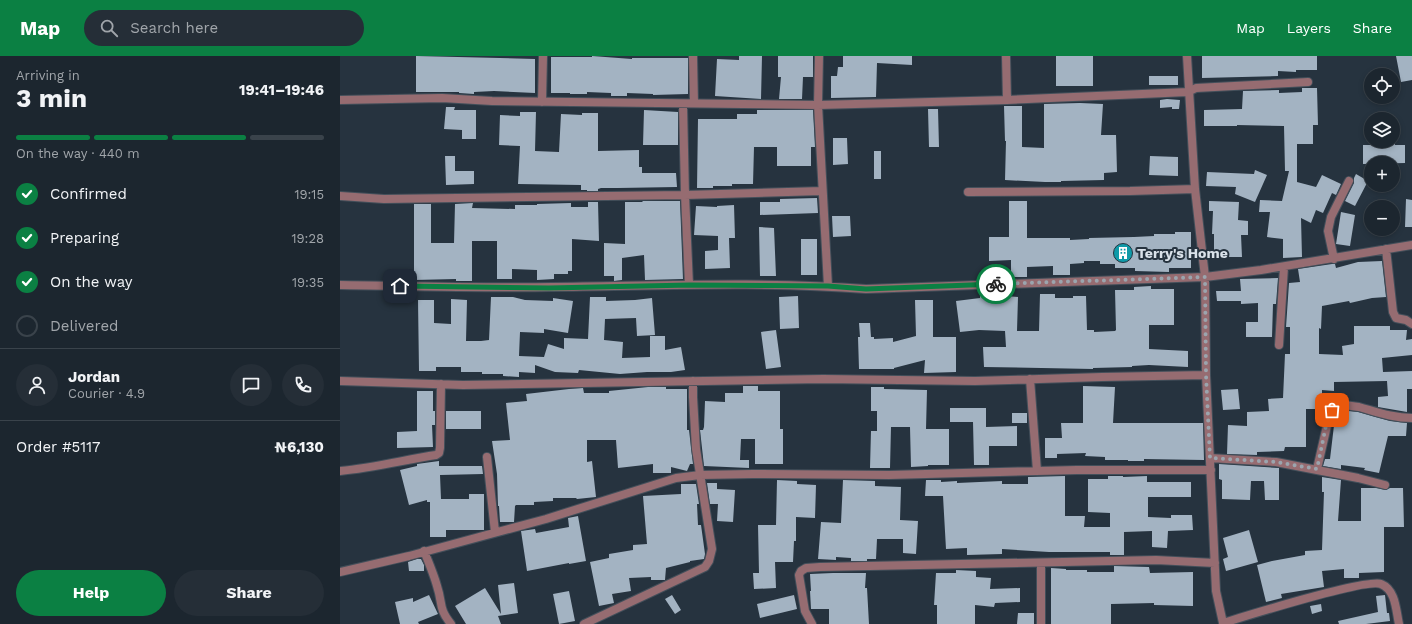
<!DOCTYPE html>
<meta charset="utf-8">
<style>
body{margin:0;font-family:"Work Sans",sans-serif;background:#252e37;color:#f1f3f6;height:100vh;display:flex;flex-direction:column;font-size:15px;white-space:nowrap}
*{box-sizing:border-box;margin:0}
p{font-size:13px;color:#a0a5aa}
.icon{flex:none;width:22px;height:22px;fill:none;stroke:currentColor;stroke-width:2;stroke-linecap:round;stroke-linejoin:round}
.map{position:relative;flex:1;overflow:hidden}
.panel{display:flex;flex-direction:column;background:#1c262f;width:340px}
.panel>*{flex:none}
.fabs{position:absolute;left:1024px;top:12px;display:grid;gap:8px}
.fabs a{display:grid;place-items:center;width:36px;height:36px;border-radius:50%;background:#1c262f;box-shadow:0 2px 6px #0003,0 0 0 1px #3a434b;font-size:20px}
.pin{position:absolute;display:grid;place-items:center;width:34px;height:34px;color:#fff;margin:-17px;border-radius:8px;box-shadow:0 2px 6px #0006}
.courier{position:absolute;display:grid;place-items:center;width:40px;height:40px;margin:-20px;border:3px solid #0b8043;border-radius:50%;background:#fff;color:#222;box-shadow:0 1px 5px #0007}
.headline em{font-style:normal;font-weight:700}
.headline div{display:flex;flex-direction:column-reverse}
.headline{display:flex;align-items:center;justify-content:space-between;height:68px;padding:0 16px}
h1{font-size:26px;font-weight:700;line-height:30px}
.bar{display:grid;grid-template-columns:repeat(4,1fr);gap:6px 4px;align-content:center;height:48px;padding:0 16px}
.bar i{height:5px;border-radius:3px;background:#3a434b}
.bar .selected{background:#0b8043}
.bar p{grid-column:span 4}
.line{display:flex;align-items:center;gap:10px;padding:0 16px;border-top:1px solid #3a434b}
.line div{flex:1}
.round{display:grid;place-items:center;flex:none;width:42px;height:42px;border-radius:21px;background:#252e37}
ol{padding:0 16px;list-style:none}
li{display:flex;align-items:center;gap:12px;height:44px}
li p{margin-inline-start:auto}
li .icon{padding:4px;border-radius:50%;background:#0b8043;color:#fff;stroke-width:4}
li:last-child{color:#a0a5aa}
li i{width:22px;height:22px;border:2px solid #3a434b;border-radius:50%}
.button{display:flex;gap:8px;margin-top:auto;padding:8px 16px}
.button a{flex:1;height:46px;border-radius:24px;background:#0b8043;color:#fff;font-size:16px;font-weight:700;line-height:46px;text-align:center}
.button a+a{background:#252e37;color:#f1f3f6}
header{display:flex;align-items:center;gap:24px;box-sizing:border-box;height:56px;padding:0 20px;background:#0b8043;color:#fff}
header strong{font-size:19px}
nav{display:flex;gap:22px;margin-inline-start:auto;font-size:14px}
.search{width:280px;height:36px;background:#252e37;display:flex;align-items:center;gap:10px;box-sizing:border-box;padding:0 14px;border-radius:22px;color:#a0a5aa;font-size:15px}
main{display:flex;flex:1;min-height:0}
.map>svg:first-child{display:block}
.building{fill:#a3b3c2}
.lines{fill:none;stroke-linecap:round;stroke-linejoin:round}
.minor-casing{stroke:#434f5a;stroke-width:10}
.minor{stroke:#966c71;stroke-width:8}
.done{stroke:#9ba5ae;stroke-width:4;stroke-dasharray:0 7.2}
.route{stroke:#0b8043;stroke-width:5}
.labels{text-anchor:middle;dominant-baseline:central;stroke-width:4;stroke-linejoin:round;paint-order:stroke}
.poi-label{font-size:14px;font-weight:bold;fill:#dae2ea;stroke:#26333f;text-anchor:start}
</style>
<header>
<strong>Map</strong>
<div class="search"><svg class="icon" aria-label="search" viewBox="0 0 24 24"><circle cx="10" cy="10" r="6"/><path d="M15 15l6 6"/></svg>Search here</div>
<nav><a>Map</a><a>Layers</a><a>Share</a></nav>
</header>
<main>
<section class="panel">
<div class="headline"><div><h1>3 min</h1><p>Arriving in</p></div><em>19:41–19:46</em></div>
<div class="bar"><i class="selected"></i><i class="selected"></i><i class="selected"></i><i></i><p>On the way · 440 m</p></div>
<ol>
<li><svg class="icon" aria-label="check" viewBox="0 0 24 24"><path d="M5 12l5 5 9-10"/></svg>Confirmed<p>19:15</p></li>
<li><svg class="icon" aria-label="check" viewBox="0 0 24 24"><path d="M5 12l5 5 9-10"/></svg>Preparing<p>19:28</p></li>
<li><svg class="icon" aria-label="check" viewBox="0 0 24 24"><path d="M5 12l5 5 9-10"/></svg>On the way<p>19:35</p></li>
<li><i></i>Delivered</li>
</ol>
<div class="line" style="height:72px"><a class="round"><svg class="icon" aria-label="person" viewBox="0 0 24 24"><circle cx="12" cy="8" r="4"/><path d="M4 21q1-7 8-7t8 7"/></svg></a><div><b>Jordan</b><p>Courier · 4.9</p></div><a class="round"><svg class="icon" aria-label="chat" viewBox="0 0 24 24"><path d="M4 5h16v11H9l-5 4z"/></svg></a><a class="round"><svg class="icon" aria-label="phone" viewBox="0 0 24 24"><path d="M5 4h4l2 5-3 2q2 4 5 5l2-3 5 2v4C11 20 4 13 5 4z"/></svg></a></div>
<div class="line" style="height:52px"><div>Order #5117</div><b>₦6,130</b></div>
<div class="button"><a>Help</a><a>Share</a></div>
</section>
<div class="map">
<svg width="1072" height="568" viewBox="0 0 1072 568">
<rect width="100%" height="100%" fill="#26333f"/>
<path class="building" d="M76,0L195,3V37L154,35L134,36V38L119,37V36H76Z
M252,0L292,3V2H348V38L313,39V38L287,37V40H271V37L247,36V38H230V37H211V1H252Z
M399,0H422L421,43L375,40L377,3L399,4Z
M438,0H473V21H463L462,43H439L441,21H438Z
M503,0H572V9L537,7L536,41L491,42V20H497L498,11H503Z
M716,0H753V30H716Z
M862,0H977V14H956V16L938,15V20L862,22Z
M1056,0H1072V24L1061,26Z
M809,20H838V29H809Z
M962,32H977L978,69H973V88H957V126L976,131L982,119L1001,128L996,139L992,137L983,157L976,154L971,167L961,162L962,201L943,202V183L927,181L930,156H919L920,144L942,145L949,115H945L944,70L897,69V70H864V54L902,53L903,35L939,34V37L962,36Z
M827,43L840,44L839,53H832V51L820,52V44Z
M740,47L763,48L761,79H776L777,116L764,117V124L721,125V126H705L665,124L666,85H665L664,50H682V91L704,92V48Z
M106,51H115L114,54H136V83H122V74L104,73Z
M588,53H598L599,91H589Z
M304,54L338,56V89H303Z
M417,54H473L475,91H471V110H437V91H414L413,128H392V130H373V132H357L358,63H397V58H417Z
M180,56H196L195,95L219,96L221,58L242,59V57H258V95L299,94V111H302V117H336L337,131L278,132H261L258,133V135H247V134H241V129L178,128L180,90L159,89L160,59L180,60Z
M493,82H507L508,108L493,109Z
M1048,85H1055V89H1065V107L1023,108V89H1048Z
M534,95H541V123H534Z
M105,100H115V115H134V128L106,129Z
M810,100L838,101V120L809,119Z
M915,114L927,119L915,146L895,138L896,131L866,130L867,116L914,118Z
M1016,118L1028,125L1015,150L1005,145L1014,127V122Z
M477,142L478,157L420,159V146H440V143Z
M1066,143L1072,144V171H1065Z
M303,145H340L343,223L305,224L304,199L282,202V224L274,225V220H264V187L285,188V146H302Z
M669,145H687V182H730V184L749,183V182L794,181L814,180V178H835V176H851V212H829V216L795,215V212H775V208H760V205H744V207L730,208V219H713V210L687,211V221H671V204L649,205V181H669Z
M869,145L899,146L898,164L908,165V179H901L902,201H874V178H872L873,155H869Z
M248,146H258L259,185L232,183V215H228V218H214V223L197,224V214L172,213V223H157V185H132V225H116V223L74,224V148H91V187H114L115,148L133,147L132,152L175,153V149H197V148L231,147V151H248Z
M394,149L395,182H389L390,212L365,213V195L378,194V180L354,179L356,150L377,151V150Z
M1001,156L1015,159L1010,190L996,188Z
M492,160H510L511,180L493,181Z
M419,171L434,172L436,220H420Z
M461,183H477V219H461Z
M1042,205L1046,241L1032,242L1010,247L1009,245L982,250L981,273L979,272V298L1003,299L1002,290L1014,288V270H1050V274H1067L1066,284L1072,283V299L1042,302L1043,316L1072,315V333H1067V356L1038,351V341L1048,340L1047,325L994,326V335L982,334V353H966V391H945L944,395L917,396V399L887,398L888,369L907,370V356L929,355L928,343L943,342L945,298H950V271H946L949,227L960,226L958,213L992,208H995L996,212L1018,206Z
M938,222L936,248H933L932,281H906V266H918V247L901,248V245H877L876,235H901L900,223Z
M811,230V233H834V269H809V293L848,295V311L809,309L792,310V311L753,312V313L644,311L643,291H666L665,275L639,274L620,276L616,245L640,242V238L678,241L677,275H699L700,238H715V242H733V240H746L747,274H754V276L775,275L776,274L775,234H794V231Z
M458,240L459,272L440,273L439,241Z
M151,241H173L185,244L213,245V242L233,245L228,277L204,273V277L180,276L179,300L204,301L208,288L224,293V282L248,283L250,241H266V245L295,244L312,242L315,279L297,280L296,262L265,263L264,284L283,286L282,302L310,301V280H325V294L341,291L345,314L331,316H307L280,318L239,314L238,317L215,316L195,309V317L179,316V321L163,320V318H142V316H121V311H96V315H79L78,244H94V267L111,268V243L127,244L126,285H141L149,284Z
M575,244H593V281H616V316L584,317L585,304L554,312V313H519L518,281H520L519,267H530L531,281H534V283L553,282V286L576,280Z
M436,274L441,311L426,313L421,276Z
M403,330H418V335H440V373H443V408H415V383H401L400,404H409V412L364,410L360,374H363L364,371L365,345L385,346V337H403Z
M743,330L775,331L773,367H863L864,404L804,403V405H788V404H765V401L745,400L746,397L717,398V402H705V382H722L721,367H743Z
M308,331H326V333H347V374H349L353,408H350L347,415L331,411V417H313V408L278,412L276,384H247V406L252,405L256,441L237,443L236,442H213V445L194,446V449H176L175,450L174,466H160L159,450H158L157,418L152,385L170,384L166,347L187,345L186,338L229,333L243,332L244,337H269V335Z
M531,331H544V333L587,334L586,373H609V409H588V410L571,411L570,371H551L550,412H530L531,375H537V355H531Z
M898,333L900,353L883,354L881,334Z
M77,335H93V355H95V369H92L93,391L57,392V376L77,375Z
M610,352H646V371L677,370V390H649V409H634L633,366H610Z
M999,354L1018,356L1050,365L1067,367L1066,380H1048L1039,417L1024,414L1025,412L1001,409V413L983,410L985,403H990L995,361Z
M106,355H141V373H106Z
M672,357H687V367H672Z
M99,405V410H142L143,418L100,419L101,443H129V438H144V474H106V481H90V446H87V444L69,449L60,414L77,410V408Z
M879,408L939,412V444H925L924,425H911L910,444L882,443V424L879,423Z
M725,420V460H745L744,471H770V457L748,456V423H768V420H783V421L807,420V426H851V441H808V461L831,462V459H852L853,474L828,475L827,492L812,491V475L784,476V499H770V496H709L662,493V498L627,499V492L606,493L603,440H585L586,424H601V426L617,425V427L662,425V428H688V421Z
M982,421L1001,424L998,465H1021V432H1036L1046,434L1050,432H1063L1064,471H1044V516L1019,517V522H1004V513L982,515L984,531L941,538L942,542L926,546L917,509L932,505L965,499V495L982,494L984,436H982Z
M437,424L457,425V428L476,429L475,462L456,461V485H454L453,506H435L436,532L414,533L413,517H419L418,469H436Z
M503,424L535,425V430L561,431L560,464L578,465L576,498L563,497V483H537L536,503H527V505H511V502L496,501V504L478,503L481,466L501,467Z
M367,427H377V433L395,434L393,466L377,465L378,448H370Z
M341,428H356L359,448H357L358,469H361L365,498L364,503L350,505V506L326,512L325,524H311V521L289,522L291,535L272,538L274,547L259,550L250,506L269,502V498L293,494V489L307,488L303,440L341,438Z
M238,460L246,505L229,508V507L187,515L181,475L195,473L196,477L229,471L228,462Z
M909,474L918,506L886,515L883,503L888,501L883,482Z
M77,503H81L84,509V515H69L68,506Z
M774,510L809,511L810,517L853,516V550L814,549V547L771,548V568H711V512L726,513V514H747V516H774Z
M616,514L636,515V521L651,522L650,533L680,532V546L655,547L654,551L635,549V568H597V549H594L596,517H616Z
M493,517H526L525,532H527L529,568H489V553H471L470,535H471L470,518Z
M174,527L178,557L158,560L161,568H126L115,550L145,532L161,558L158,529Z
M229,535L235,565L219,568L213,538Z
M89,539L98,558L78,566L79,568H60L55,546L73,542V546Z
M332,539L341,554L335,558L325,543Z
M454,539L457,553L420,562L417,548Z
M1045,539L1047,557H1049L1050,565L1026,568H999L998,565L1038,556L1036,540Z
M981,548L982,555L972,558L970,550Z
M678,557H694V568H677Z"/>
<g class="lines">
<defs>
<path id="minor" d="M353,0L354,47
M479,0L478,49L488,230
M666,0L667,44
M847,0L855,133L865,221L866,319L876,535L883,567
M0,44L102,42L152,45L478,49L667,44L848,36L856,32L968,26
M202,46L203,0
M343,48L345,139L349,229
M628,136L790,135L855,133
M0,140L44,143L345,139L482,135
M1046,193L1053,256L1056,262L1066,264L1072,268
M994,203L988,175L991,161L1009,125
M0,229C71,230 141,232 212,231C317,230 422,225 526,233L865,221L921,214L1072,189
M939,289L944,211
M690,323L697,415
M0,325L123,329L483,323L635,325L762,321L866,319
M147,401L155,476
M870,402L936,406L1018,422L1045,429
M977,413L989,361L996,348C1004,349 1012,350 1019,351C1037,356 1053,362 1072,362
M0,415C33,412 64,404 96,399L99,397L100,392L101,328
M84,495C89,507 94,519 97,530C103,548 98,552 111,568
M0,516L69,500L206,463L336,422L360,419L413,418L549,419L737,414H871
M244,568L365,511L369,505L372,493L356,393L353,341V325
M472,568L465,555L459,519L461,515L466,512L480,511L816,504L875,507
M701,568V507
M883,568V567C906,560 1027,522 1041,528C1056,534 1056,555 1059,568"/>
</defs>
<use href="#minor" class="minor-casing"/>
<use href="#minor" class="minor"/>
</g>
<g class="lines">
<path class="done" d="M656,228L865,221L866,319L870,402L936,406L977,413L988,360L992,354"/>
<path class="route" d="M60,230L209,232L350,229L488,230L526,233L656,228"/>
</g>
<defs>
<symbol id="building-disc" viewBox="-11 -11 22 22"><circle r="9.5" fill="#0f9aa8" stroke="#26333f"/><path d="M-4-6H4V6H1V3H-1V6H-4ZM-2.5-4.3h1.7v1.8h-1.7ZM.8-4.3h1.7v1.8H.8ZM-2.5-1h1.7V.8h-1.7ZM.8-1h1.7V.8H.8Z" fill="#fff"/></symbol>
</defs>
<g fill-rule="evenodd">
<use href="#building-disc" x="772" y="186" width="22" height="22"/>
</g>
<g class="labels">
<g class="poi-label">
<text x="797" y="197">Terry's Home</text>
</g>
</g>
</svg>
<div class="fabs">
<a><svg class="icon" aria-label="locate" viewBox="0 0 24 24"><circle cx="12" cy="12" r="6"/><path d="M12 2v4M12 18v4M2 12h4M18 12h4"/></svg></a>
<a><svg class="icon" aria-label="layers" viewBox="0 0 24 24"><path d="M12 4l9 5-9 5-9-5zM3 14l9 5 9-5"/></svg></a>
<a>+</a>
<a>−</a>
</div>
<div class="pin" style="left:992px;top:354px;background:#ea580c"><svg class="icon" aria-label="bag" viewBox="0 0 24 24"><path d="M5 8h14l-1 12H6zM9 8a3 3 0 0 1 6 0"/></svg></div>
<div class="pin" style="left:60px;top:230px;background:#1f2937"><svg class="icon" aria-label="home" viewBox="0 0 24 24"><path d="M3 11l9-7 9 7M6 9v11h12V9"/></svg></div>
<div class="courier" style="left:656px;top:228px"><svg class="icon" aria-label="bike" viewBox="0 0 24 24"><circle cx="6" cy="16" r="4"/><circle cx="18" cy="16" r="4"/><path d="M6 16l4-8h5l3 8M10 8l3 8H6M13 5h3"/></svg></div>
</div>
</main>
